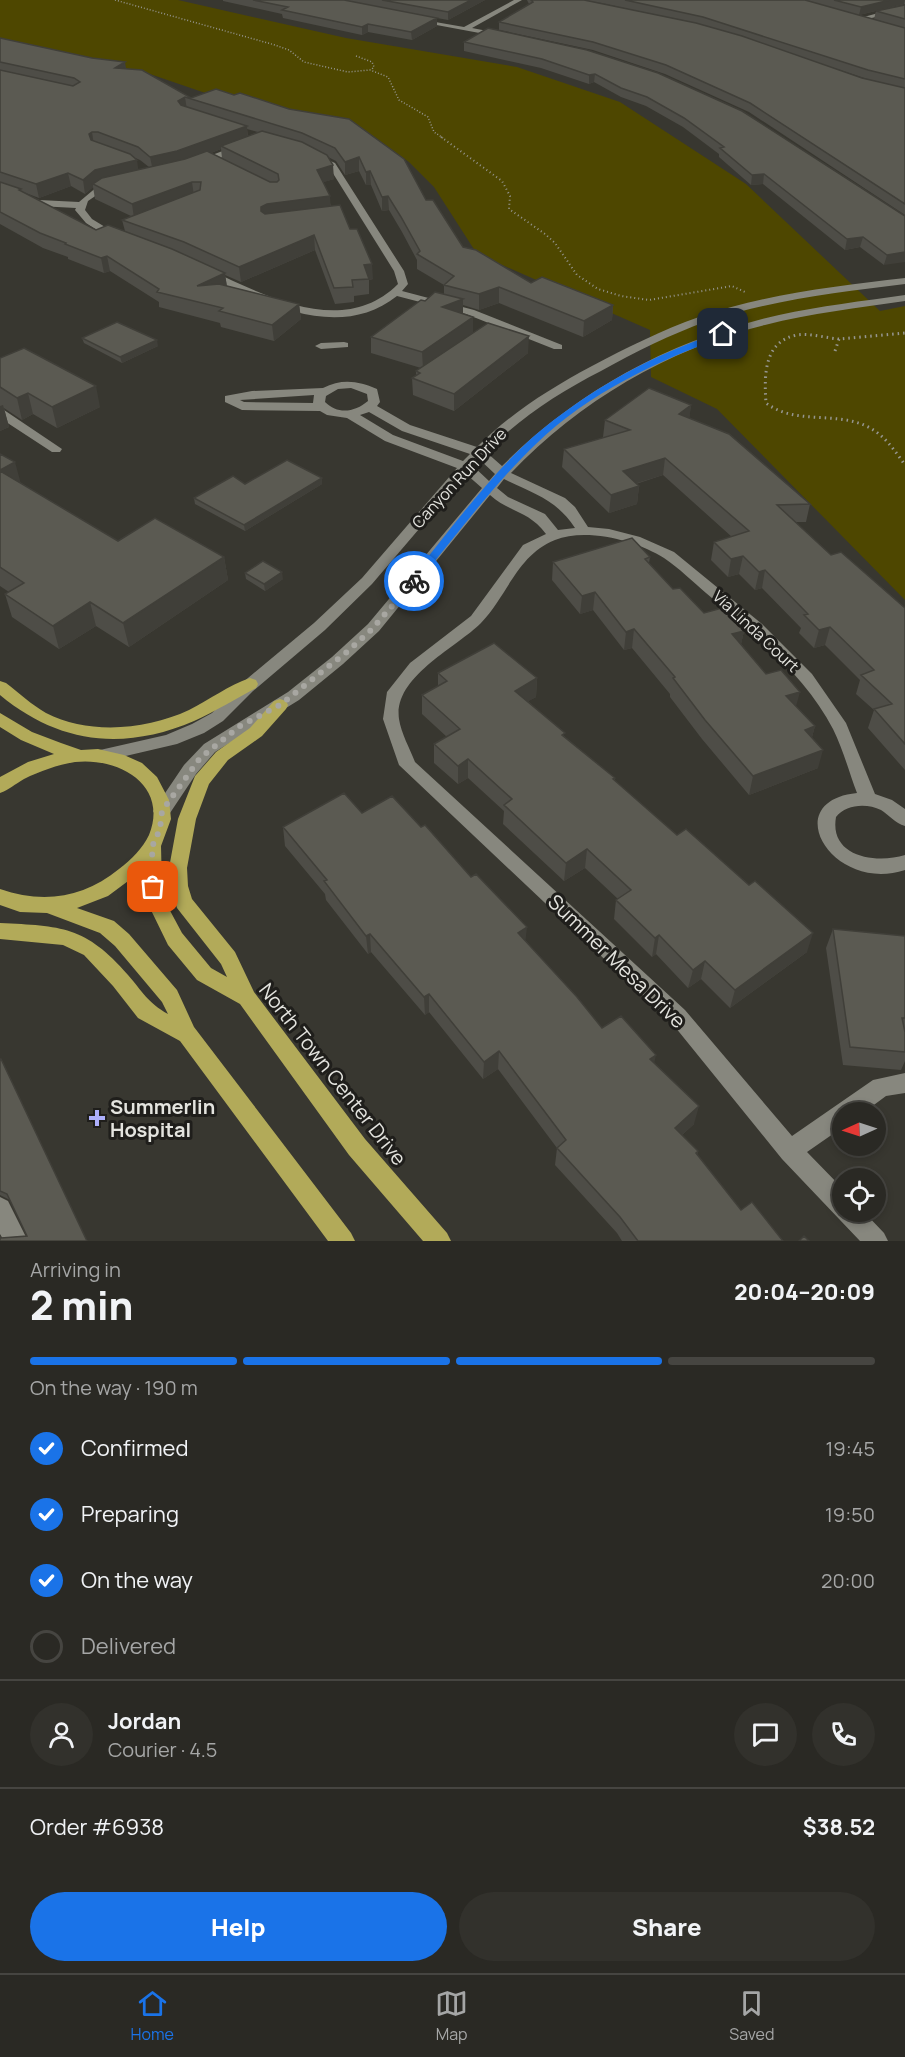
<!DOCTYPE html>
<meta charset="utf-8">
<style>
body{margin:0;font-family:Manrope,sans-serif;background:#32312c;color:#f1f3f6;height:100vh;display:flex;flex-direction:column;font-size:22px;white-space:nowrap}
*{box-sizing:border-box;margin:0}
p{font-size:20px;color:#a5a6a6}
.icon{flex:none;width:33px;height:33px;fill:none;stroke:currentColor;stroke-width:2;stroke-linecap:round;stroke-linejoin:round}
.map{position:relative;height:1241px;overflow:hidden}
.details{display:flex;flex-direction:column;background:#2a2924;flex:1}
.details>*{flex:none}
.needle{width:39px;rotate:267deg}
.tools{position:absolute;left:832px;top:1102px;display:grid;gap:12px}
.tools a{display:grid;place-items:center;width:54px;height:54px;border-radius:50%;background:#2a2924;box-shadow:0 3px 9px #0003,0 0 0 2px #464541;font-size:30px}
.pin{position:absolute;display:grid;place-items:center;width:51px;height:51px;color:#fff;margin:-26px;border-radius:12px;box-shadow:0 3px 9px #0006}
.courier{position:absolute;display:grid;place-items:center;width:60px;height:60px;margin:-30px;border:4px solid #1a73e8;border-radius:50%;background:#fff;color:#222;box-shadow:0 2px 8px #0007}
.overview em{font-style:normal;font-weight:800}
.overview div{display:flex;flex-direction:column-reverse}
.overview{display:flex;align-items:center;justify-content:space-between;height:102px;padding:0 30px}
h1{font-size:39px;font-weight:800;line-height:45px}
.bar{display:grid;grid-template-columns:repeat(4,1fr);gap:9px 6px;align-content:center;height:72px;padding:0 30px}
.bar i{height:8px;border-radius:4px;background:#464541}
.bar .on{background:#1a73e8}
.bar p{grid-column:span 4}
.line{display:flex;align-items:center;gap:15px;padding:0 30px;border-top:2px solid #464541}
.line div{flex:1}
.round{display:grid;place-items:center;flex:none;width:63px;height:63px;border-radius:32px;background:#32312c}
ol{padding:0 30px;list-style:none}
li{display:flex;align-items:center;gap:18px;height:66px}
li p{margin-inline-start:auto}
li .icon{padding:6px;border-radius:50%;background:#1a73e8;color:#fff;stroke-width:4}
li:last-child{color:#a5a6a6}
li i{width:33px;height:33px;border:3px solid #464541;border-radius:50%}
.action{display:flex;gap:12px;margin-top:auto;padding:12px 30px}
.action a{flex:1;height:69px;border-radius:36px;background:#1a73e8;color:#fff;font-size:24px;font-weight:800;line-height:69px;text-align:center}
.action a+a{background:#32312c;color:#f1f3f6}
.tabs{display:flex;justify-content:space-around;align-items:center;height:84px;border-top:2px solid #464541;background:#2a2924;font-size:16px;color:#a5a6a6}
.tabs a{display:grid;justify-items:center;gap:3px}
.tabs .on{color:#1a73e8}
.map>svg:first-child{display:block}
.green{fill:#4e4700}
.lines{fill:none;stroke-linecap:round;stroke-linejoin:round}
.path-far2{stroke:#969690;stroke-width:1.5;stroke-dasharray:1 2;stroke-linecap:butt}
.path-far1{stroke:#969690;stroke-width:2;stroke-dasharray:1 3;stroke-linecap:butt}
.path{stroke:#969690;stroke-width:3;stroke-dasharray:1.5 4;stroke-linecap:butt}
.minor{fill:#87877e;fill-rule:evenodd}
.major{fill:#b2aa59;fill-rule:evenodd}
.wall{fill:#4e4d47;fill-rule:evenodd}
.shaded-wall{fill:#403f39}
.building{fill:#5b5a52;stroke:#403f39;stroke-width:1.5}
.route{fill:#1a73e8}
.done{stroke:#a8a7a2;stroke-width:6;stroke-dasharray:0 10.8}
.poi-dot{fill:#adaffb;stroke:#1f1e1b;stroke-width:2}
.labels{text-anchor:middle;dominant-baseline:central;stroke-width:6;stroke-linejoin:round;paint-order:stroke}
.street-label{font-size:16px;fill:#e4e4df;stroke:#1f1e1b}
.near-street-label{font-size:20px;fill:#e4e4df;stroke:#1f1e1b}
.near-poi-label{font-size:20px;font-weight:bold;fill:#e4e4df;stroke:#1f1e1b;text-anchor:start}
</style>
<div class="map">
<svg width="905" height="1241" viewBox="0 0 905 1241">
<rect width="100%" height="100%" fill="#383730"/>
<path class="green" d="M0,0H178L346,38L517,67L620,102L746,184L880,311L905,306V600L717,409L651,377L650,330L477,254L434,187L409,162L362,128L217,97L144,72L74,64L0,39Z"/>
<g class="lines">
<path class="path-far2" d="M115,0L275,45L289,50L304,62L348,72L370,70L388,77L399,100L428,117L434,132L443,138
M356,56L372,62L374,67L371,70"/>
<path class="path-far1" d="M441,137L502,181L510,196L509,209L545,234L555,243L577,275L598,289L621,296L649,300L732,286L745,292"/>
<path class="path" d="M839,339C826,338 810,333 797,335C764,341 764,375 766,403C796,426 838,410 870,428C885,436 895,451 905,465
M835,351L839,339L905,333"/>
<path class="minor" d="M514,0H522L472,28L503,34L501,37L415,21L418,19L464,27Z
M905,6V10L859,21L856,19Z
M260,137L302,148L335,163L404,271L408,284L402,291L474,310L562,345V349H554L466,314L397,296C333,347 247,294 185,266C158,254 130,246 103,234L86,223L75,210L76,208L38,206L0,192V186L39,200L79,202L98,186L180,167ZM263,142L304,154L329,167L394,271L398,284C340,342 255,290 195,263C167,251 138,242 110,230L92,219L85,210L88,201L104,190L186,171Z
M905,278V284C839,292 772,300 708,321C671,334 635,352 601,371C558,393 520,418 486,452L502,466C578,390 673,339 779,315C820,306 863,301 905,295V301C858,308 811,313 765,325C668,349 580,401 511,473L565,498L575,507L588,527L609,529L640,537L674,552L762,624L812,674L846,723L875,794L892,800L905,809V826C895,823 889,815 881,810C867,803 846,804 836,817C829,857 876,864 905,855V870C832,894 777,801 857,793C849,772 843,749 833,729C806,676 751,631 706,593C693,582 679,568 664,558C638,541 586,527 555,540C517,555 508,595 481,623C456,648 393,677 399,719C401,733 410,749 415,762L685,1010L792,1136L873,1080L905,1073V1093L886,1096L863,1113H843V1127L807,1152L843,1189V1212H864L884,1233L888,1241H860L782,1159L671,1022L399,765L383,719L387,692L410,663L471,616L523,545L546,534C528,510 510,513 490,495L379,631L343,664L299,700L215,752L196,774L168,816L162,818L156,816L153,811L184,765L204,744L288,692L332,657L368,624L482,488L466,474L372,584L325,630L253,691L223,721L204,733L177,744L100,762L94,760L92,756L94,752L100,750L166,735L192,724L212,713L242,683L314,623L362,578L457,468L385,441L347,418L327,415L320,411L242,410L225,402V396L252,391L323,388C342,378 359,381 377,389L380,402L377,406L410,425L477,447C511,413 549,389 592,366C626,348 662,330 699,317C766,294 836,286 905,278ZM351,388L367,394L368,401C355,412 338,415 325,402L326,396L338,389ZM314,395L313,403L244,402L240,400ZM369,412L402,431L470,454L463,461L393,435L360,415ZM479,459L495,474L489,481L473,466ZM504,479C534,494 556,499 575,528L558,530L545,514L508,497L497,488Z
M344,342L348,343V347L321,349L315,346L321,343Z
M0,409L4,410L62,449L60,452H52L0,418Z
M0,1197L8,1201L28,1241H4L0,1234Z"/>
<path class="major" d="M250,678L256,680L258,684L256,688C235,699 216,711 194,721C124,751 59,744 0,695V681L6,683C19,693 32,705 46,713C89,735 146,730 189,710C209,700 229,685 250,678Z
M280,699L286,701L288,705L286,709L262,736L228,760L209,784L196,819L187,868L188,886L192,899L235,952L254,992L365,1139L447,1233L451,1241H423L349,1155L240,1004L197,980L168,945L149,906L144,887L143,870L108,896L77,908L114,921L129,934L177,990L194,1027L351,1233L355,1241H328L180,1041L138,1018L113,986L84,955L63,945L0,939V923C61,926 86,926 128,975C142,991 148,1003 168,1014L162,1002L115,946L100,933L47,913L20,912L0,905V889C43,904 84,898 119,869C131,860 143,848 149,835C169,785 119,757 75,762C57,765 40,771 24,779C15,784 9,790 0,793V777L28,762L54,754L21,740L0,727V713L32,732L61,743L81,750L98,749L124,755L142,763L157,777L169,800L171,819L161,846L162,887L167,905L182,933L211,968L227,977L221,964L177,908L170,886L169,868L178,819L195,776L216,752L250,728L274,701Z"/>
</g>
<path class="wall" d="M223,0H485L448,20L437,18V26L412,40L368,32L362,35L283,18L282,14L223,1Z
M527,0H905V4L859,15L905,28V215L749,112L665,74L593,50L499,30V22L529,4ZM596,2L606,4L660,16ZM825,65L867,79L884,83L862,78Z
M905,5V28L874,19L876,11Z
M0,38L126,69L191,98L234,95L289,109L426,200L463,247L531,283L613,305L612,320L583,337L499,303L479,310L463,305V314L473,333L528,353L454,411L413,395L412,378L416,375V371L421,368L371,353V337L425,301L444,295V285L417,269V260L402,232L389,210L382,211L371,185H366L359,171L345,175L336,161L328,157L334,179L323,182L331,206L373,279L369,280V294L354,296V302L335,304L315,250L241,282L225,275L227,286L299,304L301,319L274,341L221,327L220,323L159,307V302L110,271L104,273L68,259V257L43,248L0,224ZM247,129L258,132L248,136ZM221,149L222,158L211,153ZM133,157L140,160L149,167L138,170ZM71,186L85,194L93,187L95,199L131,216L122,220L125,231L96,230L23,192L39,198Z
M464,42L587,50L905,216L884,265L860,247L845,250L763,184L751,185L719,157V154L683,127L646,106L621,97L594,82L589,84L541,68L464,51Z
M82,338L158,346L122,363L84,343Z
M0,358L100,407L57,428L33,414L22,420L4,408L9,427L0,431Z
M691,405L689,418L810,504L806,522H795L831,555L905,608V770L868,728L874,710L856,694L860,680L825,645L814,648L799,633L801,628L762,588L755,590L739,574L728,577L711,560L714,542L732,537L663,475L636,484L639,486L637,504L609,513L562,467L564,449L605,437H603L605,420Z
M0,454L21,483L118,541L224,557L228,580L129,647L96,626L59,649L12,617L5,594L9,592L0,586Z
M322,478V484L245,531L195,504L194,498L245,484Z
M650,557L649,563L673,589L704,613L744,631L741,644L766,674L815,726L812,737L818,768L749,795L702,739L670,697V694L632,648L624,650L593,610L580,614L552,580L553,562Z
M245,573L283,579L265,591L246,579Z
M438,673L537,678L536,697L528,701L565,737L615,778V781L807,952L730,1008L701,979L688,988L656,954L652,957L614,919L616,900L618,899L585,868L564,881L503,824L504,811L468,778L458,784L434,763V744L447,737L422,714V695L438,686Z
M362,813L526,941L602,1028L654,1063L694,1124L682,1135L698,1151L697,1155L741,1210L783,1241H622L617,1233L555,1165L557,1148L498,1069L483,1079L429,1012L425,1015L371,952L368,954L326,900L325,894L285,846L283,827Z
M833,929L905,936V1061L901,1070L843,1065L826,948Z
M0,1059L87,1241L1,1238L27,1236L10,1200L0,1195Z"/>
<path class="shaded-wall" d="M471,0H485L448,20V12Z
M890,0H905L904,4L859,15L861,7Z
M437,18V26L412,40L411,32Z
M368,24V32L362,35V27Z
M125,62L127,74L115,68Z
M595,74L594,82L589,84V75Z
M185,97L187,110L180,113L178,101Z
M247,126L248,139L221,146V149L179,165L153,171L150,157Z
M92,132L94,145L92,147L89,134Z
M359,157V171L345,175V162Z
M137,160L139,174L93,184V187L85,194L83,180L95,170Z
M333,165L334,179L318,184L317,170Z
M370,171L371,185H366V172Z
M68,173L71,186L39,198L36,184Z
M764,174L763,184L751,185L752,175Z
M192,182L194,196L134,218L132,204Z
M330,196L331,211L269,219L261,211V207L267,204Z
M388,196L389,210L382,211V197Z
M314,235L315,250L241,282L239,267Z
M863,237L860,247L845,250L847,239Z
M905,252V262L884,265L887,255Z
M107,256L110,271L104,273L101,258Z
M372,264L373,279L369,280L364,265Z
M225,273L227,288L197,286Z
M499,287V303L479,310V294Z
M463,299V315L442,307Z
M299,304L301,319L274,341L272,325Z
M613,305L612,320L583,337L584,321Z
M473,317V333L423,368L422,352Z
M529,336L528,353L454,411V394Z
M157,340L158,346L122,363L120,357Z
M96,386L100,407L57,428L52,407Z
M28,393L33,414L22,420L17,398Z
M3,405L9,427L0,431V406Z
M691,405L689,422L679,414Z
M665,458L663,475L621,488L623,471Z
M15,462L21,484L0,474V470Z
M322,478V484L245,531L244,525Z
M639,486L637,504L609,513L611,495Z
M743,556L739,574L728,577L731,559Z
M224,557L228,580L129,647L123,623Z
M765,570L762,588L755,590L759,572Z
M282,572L283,579L265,591L264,584Z
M595,592L593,610L580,614L582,596Z
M90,602L96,626L59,649L53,626Z
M830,627L825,645L814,648L819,630Z
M634,629L632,648L624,650L626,632Z
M744,631L740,649L732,634Z
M537,678L536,697L514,709L515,691Z
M800,692L795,710L786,696Z
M815,726L810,745L805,730Z
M823,750L818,768L749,795L753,776Z
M468,759V778L458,784V766Z
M587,849L585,868L564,881L566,863Z
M527,927L525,945L518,933Z
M813,933L807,952L730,1008L735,990Z
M370,934L371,952L368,954L366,936Z
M659,935L656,954L652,957L655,938Z
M705,961L701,979L688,988L693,970Z
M429,994V1012L425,1015L424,997Z
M499,1051L498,1069L483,1079L484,1062Z
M656,1055L652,1073L650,1059Z
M699,1106L694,1124L671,1145L675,1128Z"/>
<path class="building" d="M253,0H344L437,18L411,32L368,24L362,27L282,10L288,7Z
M382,0H471L448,12Z
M531,0H584L696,23L742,36L862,78L905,88V204L750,103L666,65L593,42L499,22L533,2Z
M625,0H805L905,28V79L868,70L703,17Z
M834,0H890L861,7Z
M905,5V19L876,11Z
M488,28L587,50L658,73L742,111L905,216V252L887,255L863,237L847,239L764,174L752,175L720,148L724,147L684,118L647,97L621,88L595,74L589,75L542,59L464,42Z
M0,38L92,58L125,62L115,68L142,70L191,98L216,89L234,95L240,93L289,109L349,119L404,159L426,200H433L463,247L476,250L531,283L542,277L613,305L584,321L499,287L479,294L444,285L454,276L417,254L420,251L401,217L388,196L382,197L370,171L366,172L359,157L345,162L335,148L302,133L185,97L178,101L181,105L247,126L177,151L150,157L138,147L98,132H92L89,134L91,140L130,154L137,160L95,170L83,180L68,173L36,184L0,172V70L73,86L80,82L74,78L0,62Z
M262,131L302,142L327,155L333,165L317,170L330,196L267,204L261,207V211L265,214L340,205L350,229H357L372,264L364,265L369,279L352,280L353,287L334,288L314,235L239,267L184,242L122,220L200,190L201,182H192L132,204L93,184L102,178L185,159L207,151L270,182H277L279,180L278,174L221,146Z
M0,182L21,189L19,190L96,230L108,225L172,249L225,273L197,286L219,284L299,304L272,325L219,311L223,308L157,292L159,289L107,256L101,258L65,244L66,243L40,233L0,212Z
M435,292L463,299L442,307L473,317L422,352L371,337L421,300L425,301Z
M117,322L157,340L120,357L82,338Z
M488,323L529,336L454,394L412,378L420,373L416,371Z
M24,348L96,386L52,407L28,393L17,398L0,387V358Z
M649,388L691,405L679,414L729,434L810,504L777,505L831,555L841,552L905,608V744L874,709L892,704L861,675L874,670L830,627L819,630L804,615L808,614L765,570L759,572L743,556L731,559L714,542L749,531L665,458L623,471L639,486L611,495L564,449L630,430L605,420Z
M0,454L15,462L0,470Z
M287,460L322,478L244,525L194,498L233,476L245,484Z
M0,471L118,541L155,518L224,557L123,623L90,602L53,626L5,594L24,583L0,567Z
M632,538L650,557L645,559L673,589L680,588L704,613L722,608L744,631L732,634L766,674L781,670L800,692L786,696L815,726L805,730L823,750L753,776L705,720L673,678L675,677L634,629L626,632L595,592L582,596L553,562Z
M263,561L282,572L264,584L245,573Z
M494,643L537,678L515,691L565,733L562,735L615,778L613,779L677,835L686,829L749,885L755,881L813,933L735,990L705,961L693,970L659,935L655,938L616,900L631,890L587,849L566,863L504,805L512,799L468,759L458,766L434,744L460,729L422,695L447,681L438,673Z
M344,793L362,813L392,796L421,827L425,825L471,877L476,874L527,927L518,933L577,997L602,1028L621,1016L656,1055L650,1059L699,1106L675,1128L698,1151L696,1153L741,1210L752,1202L783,1241H638L620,1217L557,1148L566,1140L499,1051L484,1062L429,994L424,997L370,934L366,936L324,881L327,880L283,827Z
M833,929L905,936V1018H902L905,1032V1052L850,1047Z
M0,1059H1L87,1241H0V1236L1,1238L27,1236L7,1194L0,1191Z
M804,1236L809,1241H799Z"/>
<path class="route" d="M723,332L726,336C659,360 588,393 536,444C492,486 456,536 417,583H410V579C448,533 489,476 533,437C587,391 655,352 723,332Z"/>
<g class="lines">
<path class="done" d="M153,887L152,847L160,829L162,811L200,758L240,726L280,705L348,651L371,630L414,581"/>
</g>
<path class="poi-dot" d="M94 1109h6v6h6v6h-6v6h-6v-6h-6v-6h6z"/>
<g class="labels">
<g class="street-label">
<text transform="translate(459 478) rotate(-47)">Canyon Run Drive</text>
<text transform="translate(756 631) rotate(43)">Via Linda Court</text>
</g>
<g class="near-street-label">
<text transform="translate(617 961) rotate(44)">Summer Mesa Drive</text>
<text transform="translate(333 1074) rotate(52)">North Town Center Drive</text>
</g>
<g class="near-poi-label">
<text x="110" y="1106">Summerlin<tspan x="110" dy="23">Hospital</tspan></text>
</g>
</g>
</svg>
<div class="tools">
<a><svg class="needle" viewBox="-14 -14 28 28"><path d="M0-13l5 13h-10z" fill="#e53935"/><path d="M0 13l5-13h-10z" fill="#a5a6a6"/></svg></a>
<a><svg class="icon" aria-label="locate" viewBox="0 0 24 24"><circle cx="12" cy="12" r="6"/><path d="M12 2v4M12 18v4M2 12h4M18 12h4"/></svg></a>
</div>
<div class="pin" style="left:153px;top:887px;background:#ea580c"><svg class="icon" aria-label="bag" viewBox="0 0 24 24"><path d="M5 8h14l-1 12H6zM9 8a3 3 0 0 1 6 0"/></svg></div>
<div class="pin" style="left:723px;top:334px;background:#1f2937"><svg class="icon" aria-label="home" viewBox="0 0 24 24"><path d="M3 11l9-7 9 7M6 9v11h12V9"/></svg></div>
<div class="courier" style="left:414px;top:581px"><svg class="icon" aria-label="bike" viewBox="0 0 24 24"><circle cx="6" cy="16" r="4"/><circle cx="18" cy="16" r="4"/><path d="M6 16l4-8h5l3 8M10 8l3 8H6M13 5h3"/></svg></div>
</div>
<section class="details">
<div class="overview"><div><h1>2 min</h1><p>Arriving in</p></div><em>20:04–20:09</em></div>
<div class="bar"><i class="on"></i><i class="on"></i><i class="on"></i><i></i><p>On the way · 190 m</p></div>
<ol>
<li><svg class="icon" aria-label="check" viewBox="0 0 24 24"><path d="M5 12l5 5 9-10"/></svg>Confirmed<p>19:45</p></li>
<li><svg class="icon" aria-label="check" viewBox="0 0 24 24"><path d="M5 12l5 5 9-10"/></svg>Preparing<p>19:50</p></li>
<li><svg class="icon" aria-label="check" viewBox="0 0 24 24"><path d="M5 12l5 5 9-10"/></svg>On the way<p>20:00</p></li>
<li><i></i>Delivered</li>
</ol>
<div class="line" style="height:108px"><a class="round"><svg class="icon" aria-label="person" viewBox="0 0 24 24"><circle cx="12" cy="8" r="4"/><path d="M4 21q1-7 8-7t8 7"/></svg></a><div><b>Jordan</b><p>Courier · 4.5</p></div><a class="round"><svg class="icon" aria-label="chat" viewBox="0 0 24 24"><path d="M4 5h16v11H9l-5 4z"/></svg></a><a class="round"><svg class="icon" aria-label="phone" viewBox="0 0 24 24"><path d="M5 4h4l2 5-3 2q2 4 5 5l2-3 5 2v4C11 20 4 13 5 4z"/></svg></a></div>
<div class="line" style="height:78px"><div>Order #6938</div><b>$38.52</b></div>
<div class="action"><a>Help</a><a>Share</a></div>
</section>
<nav class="tabs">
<a class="on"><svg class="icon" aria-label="home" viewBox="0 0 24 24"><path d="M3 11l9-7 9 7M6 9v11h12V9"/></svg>Home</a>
<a><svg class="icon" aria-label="map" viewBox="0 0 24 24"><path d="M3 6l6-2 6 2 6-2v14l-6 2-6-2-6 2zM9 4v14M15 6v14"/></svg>Map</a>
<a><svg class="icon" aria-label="saved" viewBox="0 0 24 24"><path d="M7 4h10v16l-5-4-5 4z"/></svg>Saved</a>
</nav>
